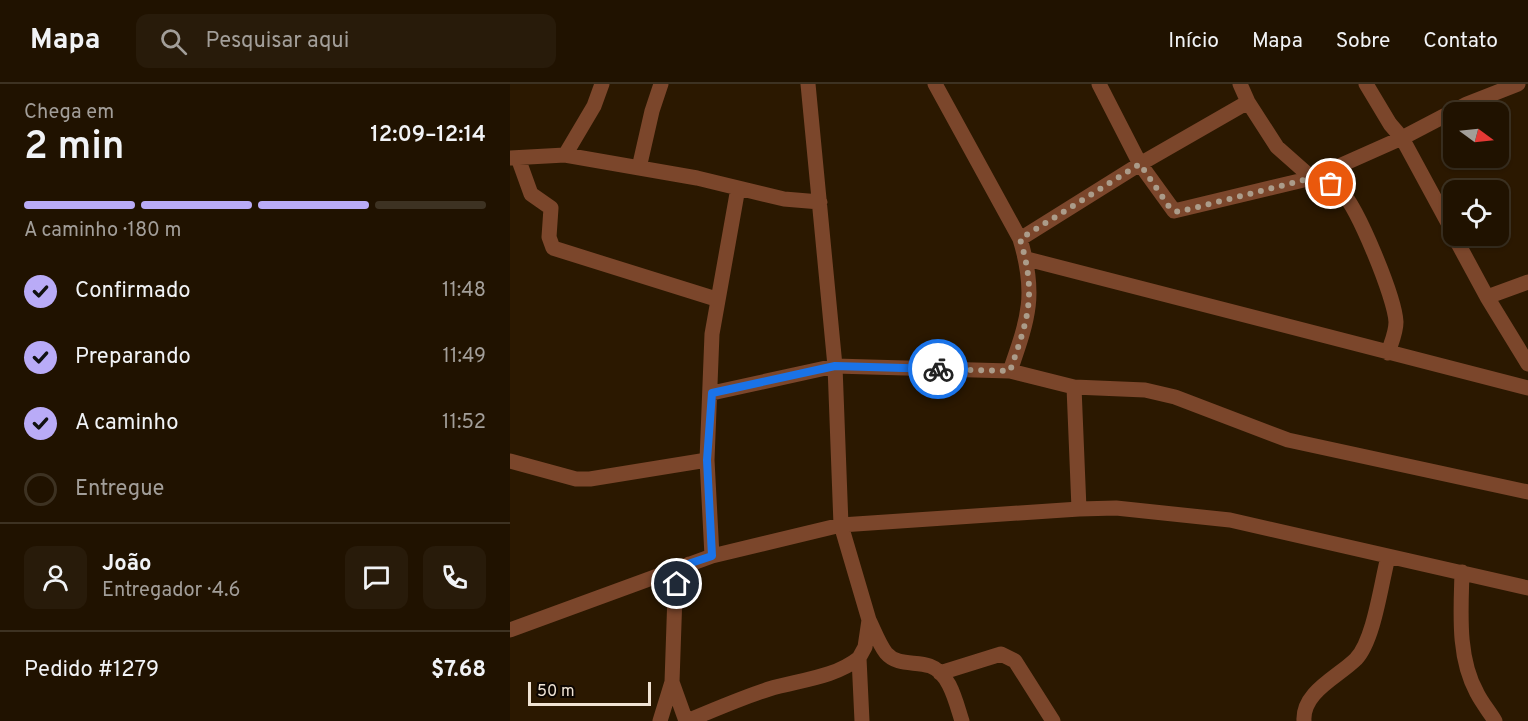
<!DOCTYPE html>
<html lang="pt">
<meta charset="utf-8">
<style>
body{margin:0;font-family:Overpass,sans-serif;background:#281b0a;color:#f1f3f6;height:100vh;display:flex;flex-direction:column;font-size:22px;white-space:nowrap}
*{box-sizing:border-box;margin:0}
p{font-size:20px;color:#a29e99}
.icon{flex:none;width:33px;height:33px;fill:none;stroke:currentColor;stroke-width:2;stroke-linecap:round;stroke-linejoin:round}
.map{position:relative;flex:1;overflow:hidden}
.details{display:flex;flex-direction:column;background:#201200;width:510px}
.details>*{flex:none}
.needle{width:39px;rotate:105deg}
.fabs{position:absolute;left:933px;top:18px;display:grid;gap:12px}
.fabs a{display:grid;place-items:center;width:66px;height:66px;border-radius:12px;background:#201200;box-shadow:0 2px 4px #0004,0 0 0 2px #3d3222;font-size:30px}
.scale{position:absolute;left:18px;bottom:15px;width:123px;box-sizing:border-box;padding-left:6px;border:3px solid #f0e3d4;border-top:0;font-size:16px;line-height:21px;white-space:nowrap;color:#f0e3d4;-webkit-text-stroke:4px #0d0601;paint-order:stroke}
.pin{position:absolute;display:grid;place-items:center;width:51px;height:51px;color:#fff;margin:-26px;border:3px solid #fff;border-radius:50%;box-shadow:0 2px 6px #0007}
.courier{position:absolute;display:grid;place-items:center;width:60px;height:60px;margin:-30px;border:4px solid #1a73e8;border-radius:50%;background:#fff;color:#222;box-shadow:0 2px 8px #0007}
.head em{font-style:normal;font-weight:600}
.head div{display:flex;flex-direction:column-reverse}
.head{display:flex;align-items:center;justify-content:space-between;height:102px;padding:0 24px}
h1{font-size:39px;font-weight:600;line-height:45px}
.bar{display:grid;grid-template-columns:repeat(4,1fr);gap:9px 6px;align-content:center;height:72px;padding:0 24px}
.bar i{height:8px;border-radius:4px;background:#3d3222}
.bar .selected{background:#b9abf7}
.bar p{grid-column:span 4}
.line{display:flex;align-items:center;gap:15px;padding:0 24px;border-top:2px solid #3d3222}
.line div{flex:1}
.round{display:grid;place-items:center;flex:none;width:63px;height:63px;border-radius:12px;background:#281b0a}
ol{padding:0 24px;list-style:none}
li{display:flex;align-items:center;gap:18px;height:66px}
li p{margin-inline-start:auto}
li .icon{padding:6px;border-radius:50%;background:#b9abf7;color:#111;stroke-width:4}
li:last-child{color:#a29e99}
li i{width:33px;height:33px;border:3px solid #3d3222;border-radius:50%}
header{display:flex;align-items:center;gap:36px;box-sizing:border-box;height:84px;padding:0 30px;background:#201200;border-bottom:2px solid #3d3222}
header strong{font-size:28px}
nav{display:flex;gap:33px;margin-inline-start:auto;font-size:21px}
.search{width:420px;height:54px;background:#281b0a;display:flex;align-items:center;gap:15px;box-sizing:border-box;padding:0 21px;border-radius:12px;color:#a29e99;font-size:22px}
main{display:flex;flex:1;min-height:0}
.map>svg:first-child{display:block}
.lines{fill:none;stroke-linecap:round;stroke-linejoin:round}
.minor{stroke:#7b462b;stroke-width:15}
.done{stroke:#ab9c8a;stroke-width:6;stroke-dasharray:0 10.8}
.route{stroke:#1a73e8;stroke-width:8}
</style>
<header>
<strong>Mapa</strong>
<div class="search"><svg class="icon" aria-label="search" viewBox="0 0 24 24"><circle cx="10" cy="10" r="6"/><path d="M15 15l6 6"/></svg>Pesquisar aqui</div>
<nav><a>Início</a><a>Mapa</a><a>Sobre</a><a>Contato</a></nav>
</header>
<main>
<section class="details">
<div class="head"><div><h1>2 min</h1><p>Chega em</p></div><em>12:09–12:14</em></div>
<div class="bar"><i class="selected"></i><i class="selected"></i><i class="selected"></i><i></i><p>A caminho · 180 m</p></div>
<ol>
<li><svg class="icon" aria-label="check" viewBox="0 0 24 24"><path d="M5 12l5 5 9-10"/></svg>Confirmado<p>11:48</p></li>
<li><svg class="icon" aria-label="check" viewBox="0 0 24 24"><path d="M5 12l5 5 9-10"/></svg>Preparando<p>11:49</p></li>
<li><svg class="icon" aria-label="check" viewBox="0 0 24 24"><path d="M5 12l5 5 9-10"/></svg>A caminho<p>11:52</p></li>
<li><i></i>Entregue</li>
</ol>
<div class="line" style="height:108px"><a class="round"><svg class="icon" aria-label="person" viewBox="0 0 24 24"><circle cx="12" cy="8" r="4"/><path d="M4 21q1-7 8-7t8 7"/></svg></a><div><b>João</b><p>Entregador · 4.6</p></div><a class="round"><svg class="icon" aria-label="chat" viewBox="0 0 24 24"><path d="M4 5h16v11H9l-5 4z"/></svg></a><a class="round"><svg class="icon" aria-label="phone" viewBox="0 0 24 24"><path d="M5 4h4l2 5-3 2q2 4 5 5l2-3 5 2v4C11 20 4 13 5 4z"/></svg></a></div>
<div class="line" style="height:78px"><div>Pedido #1279</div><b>$7.68</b></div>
</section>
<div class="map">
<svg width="1018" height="637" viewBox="0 0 1018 637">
<rect width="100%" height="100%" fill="#2b1800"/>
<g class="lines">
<path class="minor" d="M298,0L325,282L331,441L359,536L355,563L349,574L352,637
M425,0L510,155C527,211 518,235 500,287
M730,0L738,18L630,80L664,127L802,94L767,63L738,18
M856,0L880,40L892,54L957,20L1008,0
M55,71L84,22L92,0
M0,74L55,71L187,94L274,115L310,118
M8,74L21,110L41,124L39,153L43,164L206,215
M129,84L142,27L151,0
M944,152L977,213L1018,280
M510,155L630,80L589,0
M517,175L1018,304
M977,213L1018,198
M878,269C881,259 886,249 886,238C885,214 848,124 831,107C823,99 812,97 802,94L892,54L944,150
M564,303L569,425
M202,309L325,282L500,287L564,303L635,306L665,313L778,356L1018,408
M0,377L66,395H80L197,376
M202,472L197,376L202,250L228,104
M952,488C951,527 947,573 967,609C972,619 979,627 985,637
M359,536C364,546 369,560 376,569C387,582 405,577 420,582C440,589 446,619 452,637
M0,546L202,472L331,441L569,425L606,424L720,436L1018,504
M430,589L491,570L505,577L543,637
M162,598L176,637
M150,637L162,598L165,510L179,480
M177,637C204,626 231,614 259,605C289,596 324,594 349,574
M794,637C792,608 828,593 846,575C864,556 871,500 878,473"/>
</g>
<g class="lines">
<path class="done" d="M428,285L500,287C518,235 527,211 510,155L630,80L660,124L668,128L802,94L821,100"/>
<path class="route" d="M167,500L178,480L202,472L197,376L202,309L325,282L428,285"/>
</g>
</svg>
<div class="fabs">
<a><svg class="needle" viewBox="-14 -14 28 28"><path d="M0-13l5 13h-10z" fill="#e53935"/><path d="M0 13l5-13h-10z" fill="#a29e99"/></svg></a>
<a><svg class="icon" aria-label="locate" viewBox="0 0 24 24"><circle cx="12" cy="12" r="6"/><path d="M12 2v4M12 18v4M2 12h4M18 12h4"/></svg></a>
</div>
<div class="scale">50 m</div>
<div class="pin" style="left:821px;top:100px;background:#ea580c"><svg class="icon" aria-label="bag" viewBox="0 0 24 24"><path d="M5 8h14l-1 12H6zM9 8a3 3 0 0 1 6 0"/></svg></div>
<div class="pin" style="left:167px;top:500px;background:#1f2937"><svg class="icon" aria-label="home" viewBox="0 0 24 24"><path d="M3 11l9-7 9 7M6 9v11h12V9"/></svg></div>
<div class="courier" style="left:428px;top:285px"><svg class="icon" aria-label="bike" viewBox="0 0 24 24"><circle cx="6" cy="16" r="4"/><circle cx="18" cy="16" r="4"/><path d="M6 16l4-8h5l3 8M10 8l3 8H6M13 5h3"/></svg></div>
</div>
</main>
